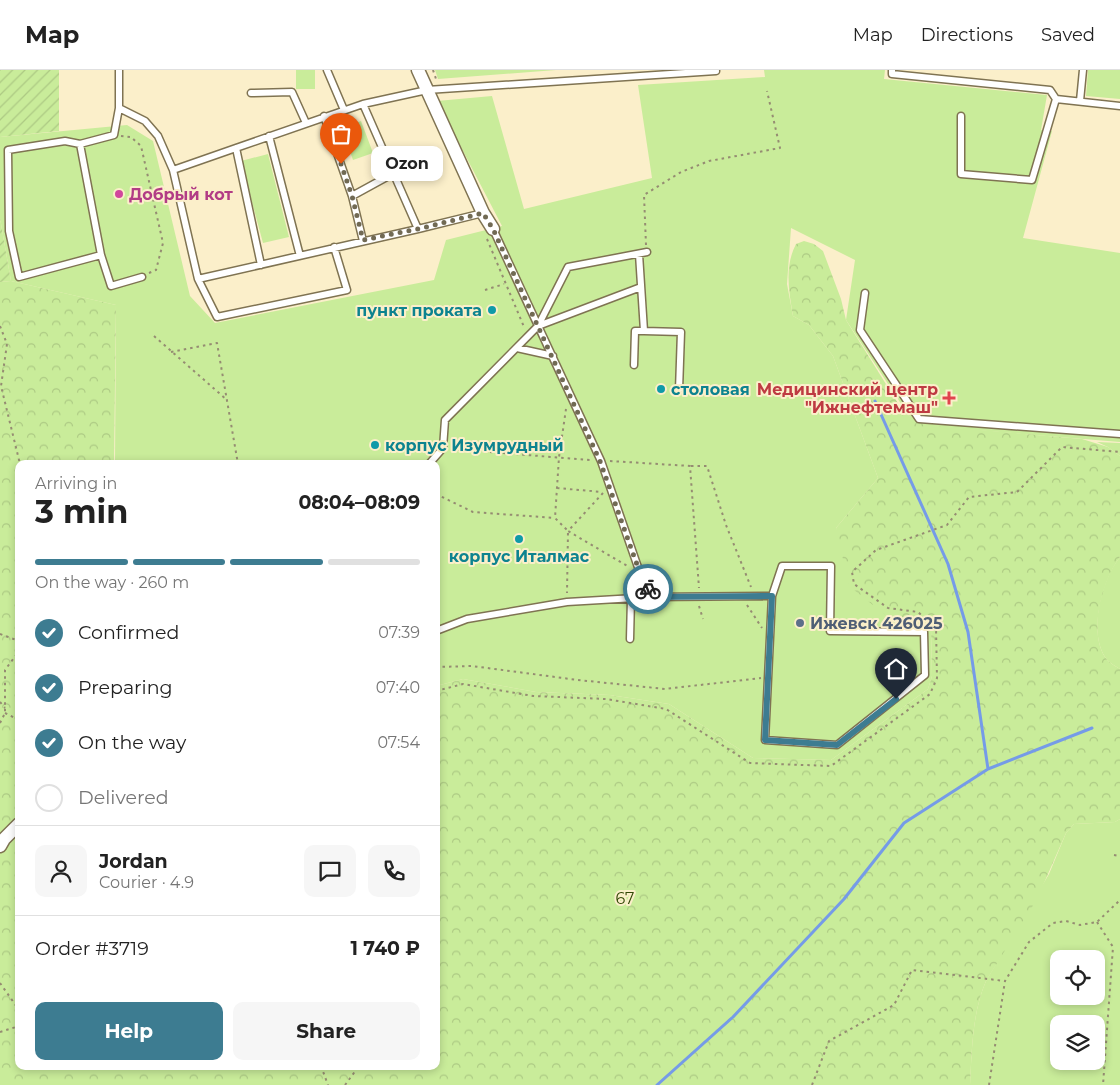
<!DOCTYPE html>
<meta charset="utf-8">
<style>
body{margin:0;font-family:Montserrat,sans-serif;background:#f6f6f6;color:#222;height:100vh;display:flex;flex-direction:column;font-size:19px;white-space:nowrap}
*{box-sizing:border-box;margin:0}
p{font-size:16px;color:#767676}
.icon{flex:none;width:28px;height:28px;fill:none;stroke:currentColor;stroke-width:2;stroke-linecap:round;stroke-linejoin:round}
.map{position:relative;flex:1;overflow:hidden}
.details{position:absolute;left:15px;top:390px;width:425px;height:610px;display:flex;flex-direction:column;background:#fff;border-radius:10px;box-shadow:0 2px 8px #0003}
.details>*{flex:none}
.controls{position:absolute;left:1050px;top:880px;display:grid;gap:10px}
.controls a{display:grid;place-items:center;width:55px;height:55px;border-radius:10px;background:#fff;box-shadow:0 2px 8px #0003;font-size:25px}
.pin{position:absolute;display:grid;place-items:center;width:42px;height:42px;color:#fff;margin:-51px -21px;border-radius:50% 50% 50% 0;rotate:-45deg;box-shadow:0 0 5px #0007}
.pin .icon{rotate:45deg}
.courier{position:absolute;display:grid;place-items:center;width:50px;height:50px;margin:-25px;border:4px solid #3d7c91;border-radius:50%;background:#fff;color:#222;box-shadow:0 1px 6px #0007}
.bubble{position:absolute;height:35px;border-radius:10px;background:#fff;box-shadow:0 2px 8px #0003;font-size:16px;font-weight:700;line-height:35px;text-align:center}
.overview em{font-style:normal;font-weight:700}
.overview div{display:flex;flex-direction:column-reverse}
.overview{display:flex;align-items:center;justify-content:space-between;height:85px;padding:0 20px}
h1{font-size:32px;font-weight:700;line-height:38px}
.bar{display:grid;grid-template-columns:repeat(4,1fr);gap:8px 5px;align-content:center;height:60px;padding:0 20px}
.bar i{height:6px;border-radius:4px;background:#e0e0e0}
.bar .active{background:#3d7c91}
.bar p{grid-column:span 4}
.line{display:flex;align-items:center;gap:12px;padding:0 20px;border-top:1px solid #e0e0e0}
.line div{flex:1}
.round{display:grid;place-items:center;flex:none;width:52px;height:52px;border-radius:10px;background:#f6f6f6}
ol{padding:0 20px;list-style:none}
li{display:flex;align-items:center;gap:15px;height:55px}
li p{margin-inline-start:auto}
li .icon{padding:5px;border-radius:50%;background:#3d7c91;color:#fff;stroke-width:4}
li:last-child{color:#767676}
li i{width:28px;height:28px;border:2px solid #e0e0e0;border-radius:50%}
.action{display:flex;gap:10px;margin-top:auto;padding:10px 20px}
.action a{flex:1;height:58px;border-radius:10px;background:#3d7c91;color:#fff;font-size:20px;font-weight:700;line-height:58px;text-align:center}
.action a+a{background:#f6f6f6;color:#222}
header{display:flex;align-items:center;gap:30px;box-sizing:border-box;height:70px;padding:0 25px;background:#fff;border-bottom:1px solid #e0e0e0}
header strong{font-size:24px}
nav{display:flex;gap:28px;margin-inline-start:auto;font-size:18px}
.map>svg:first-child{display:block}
.green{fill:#c9ec9a;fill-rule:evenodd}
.forest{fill:url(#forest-crowns)}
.garden{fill:url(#garden-furrows)}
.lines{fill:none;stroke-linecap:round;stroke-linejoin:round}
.stream{stroke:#759be8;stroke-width:3}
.service-casing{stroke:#7f7352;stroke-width:9}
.minor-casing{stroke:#7f7352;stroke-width:15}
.path{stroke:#958c72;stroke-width:2;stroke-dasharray:2.5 4;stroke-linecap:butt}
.service{stroke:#fff;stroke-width:6}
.minor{stroke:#fff;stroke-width:12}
.done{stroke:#716a54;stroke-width:5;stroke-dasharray:0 9}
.route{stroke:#3d7c91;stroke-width:6}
.hotel-dot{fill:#d1479c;stroke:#fbefca;stroke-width:2}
.culture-dot{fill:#0f9aa8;stroke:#fbefca;stroke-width:2}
.health-dot{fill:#e0444e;stroke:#fbefca;stroke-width:2}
.service-dot{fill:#5c6f8a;stroke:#fbefca;stroke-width:2}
.labels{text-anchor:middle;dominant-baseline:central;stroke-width:4;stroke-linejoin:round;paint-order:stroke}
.hotel-label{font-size:16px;font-weight:bold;fill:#b23c85;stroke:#fbefca;text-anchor:start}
.culture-label{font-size:16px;font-weight:bold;fill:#0d838f;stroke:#fbefca;text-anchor:start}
.health-label{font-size:16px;font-weight:bold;fill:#be3a42;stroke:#fbefca;text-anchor:end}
.service-label{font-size:16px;font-weight:bold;fill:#4e5e75;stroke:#fbefca;text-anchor:start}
.park-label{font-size:16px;fill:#334907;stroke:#fbefca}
</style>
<header>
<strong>Map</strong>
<nav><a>Map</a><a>Directions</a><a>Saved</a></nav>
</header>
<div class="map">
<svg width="1120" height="1015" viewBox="0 0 1120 1015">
<defs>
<pattern id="forest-crowns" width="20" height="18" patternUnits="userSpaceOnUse" patternTransform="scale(1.25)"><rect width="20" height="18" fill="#c9ec9a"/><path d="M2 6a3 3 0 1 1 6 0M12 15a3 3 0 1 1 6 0" fill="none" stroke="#adca84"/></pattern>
<pattern id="garden-furrows" width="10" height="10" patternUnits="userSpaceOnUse" patternTransform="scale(1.25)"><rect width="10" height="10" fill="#c9ec9a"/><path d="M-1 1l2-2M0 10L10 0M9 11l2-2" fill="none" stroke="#adca84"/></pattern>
</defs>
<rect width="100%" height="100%" fill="#fbefca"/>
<path class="green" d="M296,0H315V19H296Z
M435,0H556L438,9Z
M764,0H885L884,9L1047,25L1041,60L1052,61L1023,168L1120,183V372L915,355L846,250L855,190L791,158L787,214L793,246L809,255L833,286L878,408L836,458L888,547L921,552L931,560L932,606L928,619L831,690L753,688L669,634L610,625L536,622L463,609L436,616V394H115L116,235L11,211L0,148V67L127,55L153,71L190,226L215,253L434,210L446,170L502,156L437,31L492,26L524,139L652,108L638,15L765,7Z
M1088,0H1120V29L1086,26Z
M361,51L373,83L353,90L342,58Z
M268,84L289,167L263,173L241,91Z
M1097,372L1120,373V386L1108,377Z
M1120,487V599C1115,596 1108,592 1105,587C1088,561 1102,509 1120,487Z
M1120,749V1015H970C972,979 972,944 986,911L1049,804L1066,763L1074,754L1115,752ZM1059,889H1096V926H1059ZM1059,954H1096V991H1059Z"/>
<path class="forest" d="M804,171L814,174L823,181L841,229L846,250L899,335L915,352L935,356L1082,369L1108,377L1120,386V487C1103,509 1088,561 1105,587C1108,592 1115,596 1120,599V749L1115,752L1074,754L1066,763L1037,829L986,911C972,944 972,979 970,1015H0V212L11,211L116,235L114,394H19V996H436V616L463,609L536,622L610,625L669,634L753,688L831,690L928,619L932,606L931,560L921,552L888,547L849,516L836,458L878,408L833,286L809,255L793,246C789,222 784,197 796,174Z"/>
<path class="garden" d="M0,0H59V61L0,67Z
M0,148L11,211L0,212Z"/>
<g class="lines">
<path class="stream" d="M875,331L948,494L968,562L988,699
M657,1015L733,947L844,829L904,753L988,699L1092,658"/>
<defs>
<path id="service" d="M119,0V38L145,51L158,66L173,100
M327,0L344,40
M892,0V4L1050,20L1056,29L1120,36
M251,23L292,22L306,53
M1080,31L1083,0
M363,34L418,159
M324,46L352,126
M961,46V104L1032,110L1056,29
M269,66L300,186
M80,74L101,185L19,207L9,161L8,80L65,71L80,74L114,65L119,38
M236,78L363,34L427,20L716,1
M493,159L601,391L640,503L652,527L772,526L765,670L837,675L925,605L924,562L830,561L831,496H782L772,526
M363,171L352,126L394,103
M101,185L111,216L142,207
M261,195L236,78L173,100L198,209L217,247L347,220L334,177
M198,209L418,159L483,143
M865,223L860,260L919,349L1120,364
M538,256L641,217
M644,261L681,262L679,320
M517,278L553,286
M634,295L635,261H644L639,184
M429,394L443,378L445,350L538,256L568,197L647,182
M436,561L467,549L567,532L652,527
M630,569L631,528"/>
<path id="minor" d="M418,0L483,143L493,159
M0,776L4,769L19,754"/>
</defs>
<use href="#service" class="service-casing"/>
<use href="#minor" class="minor-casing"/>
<path class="path" d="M433,0L437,12
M121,66L131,67L141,76L163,173L156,200L149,203
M487,169L524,257
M646,175L644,125L681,102L709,91L780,78L767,21
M485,220L504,214
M0,256L7,274L1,316L20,394
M154,266L227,330
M171,282L217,273L238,394
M566,339L559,387L555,448L568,461L567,523
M451,379L590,390
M610,391L690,396L699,518
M691,396H707L726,455L751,517
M557,418L602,422
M603,423L568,461L629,497
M436,424L473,442L555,448
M747,535L762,558
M699,536L703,549
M0,564L19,571
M436,597L472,596L578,610L665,619L761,608
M436,621L463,614L533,626L606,629L666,639L750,693L831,696L930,624L937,608L936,558L918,542L888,538L854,514L852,502L876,480L947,455L969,427L1017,422L1062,377L1120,382
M0,632L5,638
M5,643L19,650
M0,653L5,643V600L19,581
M1114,785L1120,786
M1097,852L1113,877L1103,1015
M0,913L19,940
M0,962L19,956
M313,996L321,998
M321,996L328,1015
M345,1015L359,996
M812,1015L829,971L894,935L912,900L1005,911
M989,1015L1005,911L1029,872L1053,853L1066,851L1080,855L1097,852L1120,830"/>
<use href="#service" class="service"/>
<use href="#minor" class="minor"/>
</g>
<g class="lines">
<path class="done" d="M341,94L352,126L363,170L418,159L483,143L493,159L600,391L640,503L648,519"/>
<path class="route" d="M648,519L652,527L772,526L765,670L837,675L896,629"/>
</g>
<circle class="hotel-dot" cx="119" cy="124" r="5"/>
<g class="culture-dot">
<circle cx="492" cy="240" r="5"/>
<circle cx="661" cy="319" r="5"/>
<circle cx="375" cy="375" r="5"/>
<circle cx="519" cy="469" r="5"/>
</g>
<path class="health-dot" d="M946.5 320.5h5v5h5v5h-5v5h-5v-5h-5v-5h5z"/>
<circle class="service-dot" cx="800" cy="553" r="5"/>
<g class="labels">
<g class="hotel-label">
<text x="129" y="124">Добрый кот</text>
</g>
<g class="culture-label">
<text x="482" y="240" text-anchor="end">пункт проката</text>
<text x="671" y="319">столовая</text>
<text x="385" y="375">корпус Изумрудный</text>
<text x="519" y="486" text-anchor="middle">корпус Италмас</text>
</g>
<g class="health-label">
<text x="938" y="319">Медицинский центр<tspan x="938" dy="18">"Ижнефтемаш"</tspan></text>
</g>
<g class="service-label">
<text x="810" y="553">Ижевск 426025</text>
</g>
<g class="park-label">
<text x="625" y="828">67</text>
</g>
</g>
</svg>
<div class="controls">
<a><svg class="icon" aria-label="locate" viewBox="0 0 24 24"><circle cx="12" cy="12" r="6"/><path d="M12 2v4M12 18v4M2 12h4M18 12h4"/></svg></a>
<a><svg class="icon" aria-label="layers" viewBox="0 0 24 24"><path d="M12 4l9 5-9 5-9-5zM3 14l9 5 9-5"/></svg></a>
</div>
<div class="pin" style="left:341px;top:94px;background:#ea580c"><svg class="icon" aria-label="bag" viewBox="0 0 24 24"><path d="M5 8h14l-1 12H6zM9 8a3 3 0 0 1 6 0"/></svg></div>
<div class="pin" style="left:896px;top:629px;background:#1f2937"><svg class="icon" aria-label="home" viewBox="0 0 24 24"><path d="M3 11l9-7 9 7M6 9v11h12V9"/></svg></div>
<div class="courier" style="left:648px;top:519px"><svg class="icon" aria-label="bike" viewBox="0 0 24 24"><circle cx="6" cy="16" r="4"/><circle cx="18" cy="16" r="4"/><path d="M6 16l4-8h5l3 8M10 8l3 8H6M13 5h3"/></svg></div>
<div class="bubble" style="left:371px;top:76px;width:72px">Ozon</div>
<section class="details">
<div class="overview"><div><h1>3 min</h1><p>Arriving in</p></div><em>08:04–08:09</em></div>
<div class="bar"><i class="active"></i><i class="active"></i><i class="active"></i><i></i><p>On the way · 260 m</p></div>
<ol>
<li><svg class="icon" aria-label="check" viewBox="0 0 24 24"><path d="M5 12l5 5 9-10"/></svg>Confirmed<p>07:39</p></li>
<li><svg class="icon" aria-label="check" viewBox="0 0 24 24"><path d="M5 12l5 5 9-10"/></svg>Preparing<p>07:40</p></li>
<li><svg class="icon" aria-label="check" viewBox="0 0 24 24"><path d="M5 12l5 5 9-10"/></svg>On the way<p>07:54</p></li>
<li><i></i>Delivered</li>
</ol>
<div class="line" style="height:90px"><a class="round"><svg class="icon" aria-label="person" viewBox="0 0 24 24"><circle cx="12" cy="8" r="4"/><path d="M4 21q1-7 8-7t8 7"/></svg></a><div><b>Jordan</b><p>Courier · 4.9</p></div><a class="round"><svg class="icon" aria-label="chat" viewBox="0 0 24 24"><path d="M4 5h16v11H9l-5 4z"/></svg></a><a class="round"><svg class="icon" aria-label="phone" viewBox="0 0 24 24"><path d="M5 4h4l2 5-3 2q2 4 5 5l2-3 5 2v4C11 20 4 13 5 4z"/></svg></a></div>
<div class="line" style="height:65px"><div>Order #3719</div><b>1 740 ₽</b></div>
<div class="action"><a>Help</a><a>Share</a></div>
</section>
</div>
